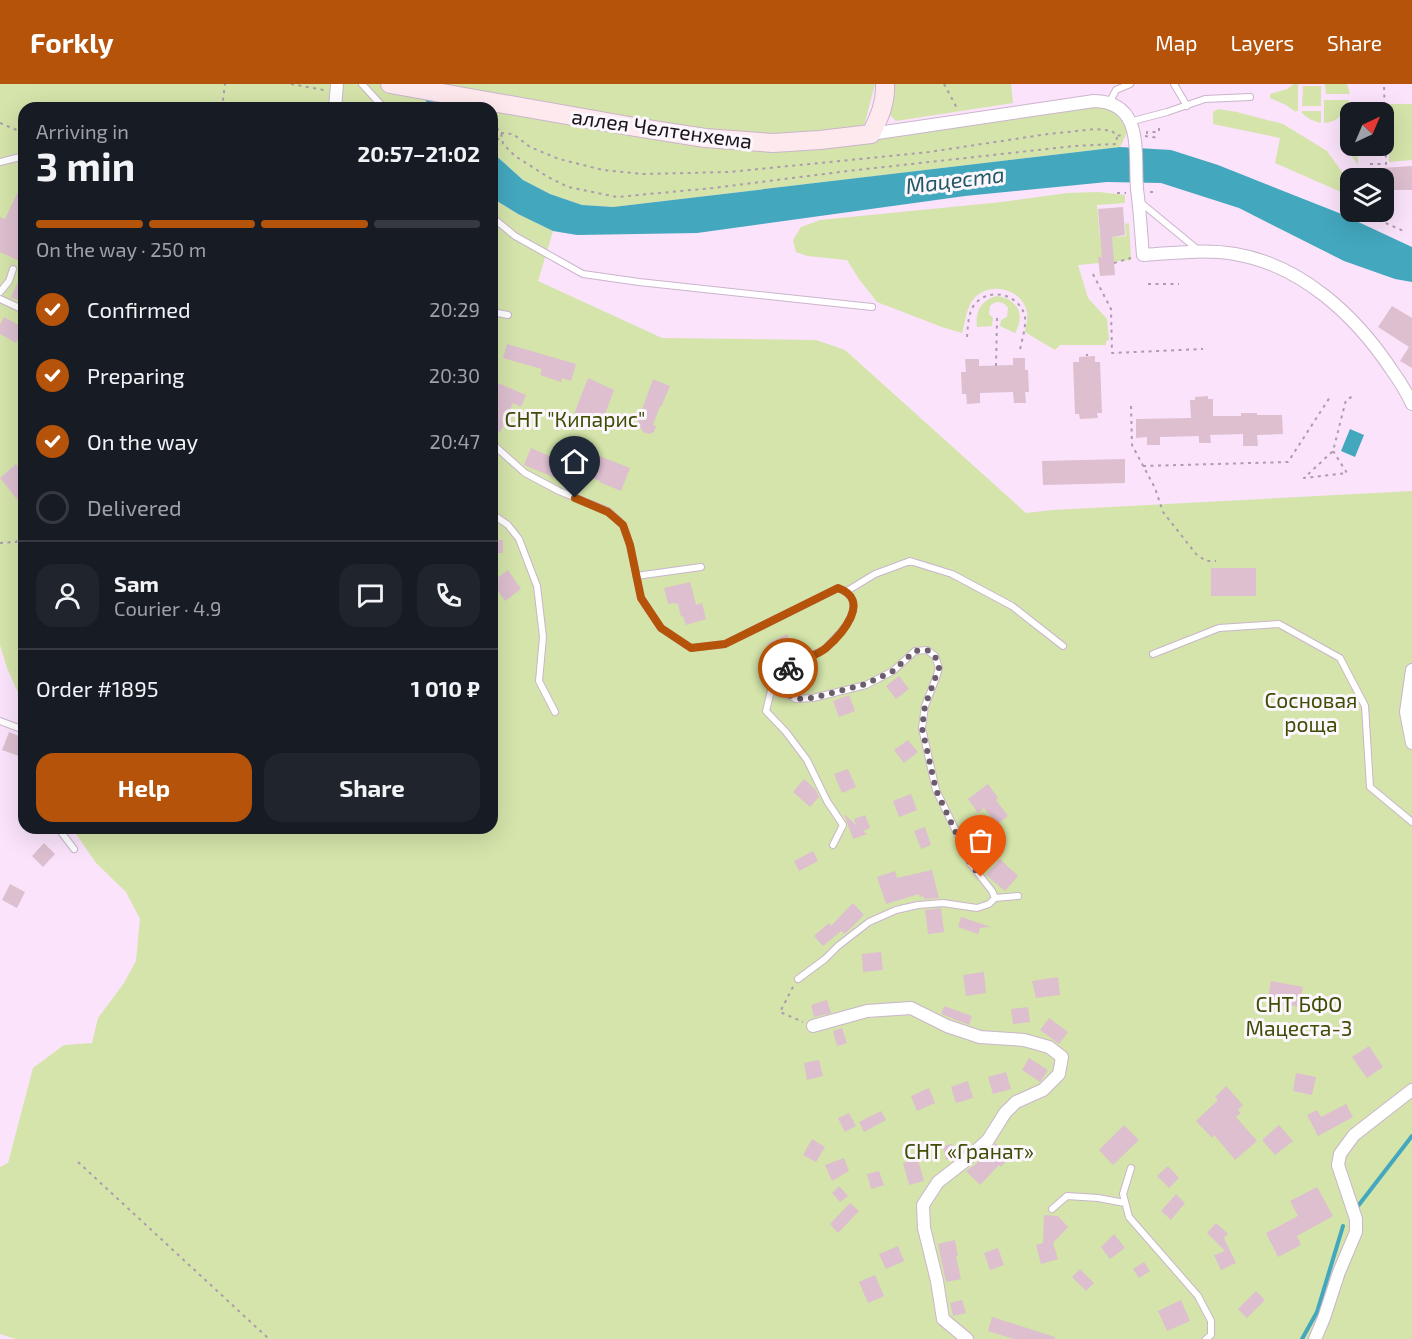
<!DOCTYPE html>
<meta charset="utf-8">
<style>
body{margin:0;font-family:"Exo 2",sans-serif;background:#20242c;color:#f1f3f6;height:100vh;display:flex;flex-direction:column;font-size:22px;white-space:nowrap}
*{box-sizing:border-box;margin:0}
p{font-size:20px;color:#9ea1a6}
.icon{flex:none;width:33px;height:33px;fill:none;stroke:currentColor;stroke-width:2;stroke-linecap:round;stroke-linejoin:round}
.map{position:relative;flex:1;overflow:hidden}
.details{position:absolute;left:18px;top:18px;width:480px;height:732px;display:flex;flex-direction:column;background:#171b24;border-radius:18px;box-shadow:0 6px 24px #0002}
.details>*{flex:none}
.needle{width:39px;rotate:44deg}
.tools{position:absolute;left:1340px;top:18px;display:grid;gap:12px}
.tools a{display:grid;place-items:center;width:54px;height:54px;border-radius:12px;background:#171b24;box-shadow:0 6px 24px #0002;font-size:30px}
.pin{position:absolute;display:grid;place-items:center;width:51px;height:51px;color:#fff;margin:-62px -26px;border-radius:50% 50% 50% 0;rotate:-45deg;box-shadow:0 0 6px #0007}
.pin .icon{rotate:45deg}
.courier{position:absolute;display:grid;place-items:center;width:60px;height:60px;margin:-30px;border:4px solid #b45309;border-radius:50%;background:#fff;color:#222;box-shadow:0 2px 8px #0007}
.overview em{font-style:normal;font-weight:700}
.overview div{display:flex;flex-direction:column-reverse}
.overview{display:flex;align-items:center;justify-content:space-between;height:102px;padding:0 18px}
h1{font-size:39px;font-weight:700;line-height:45px}
.bar{display:grid;grid-template-columns:repeat(4,1fr);gap:9px 6px;align-content:center;height:72px;padding:0 18px}
.bar i{height:8px;border-radius:4px;background:#363941}
.bar .on{background:#b45309}
.bar p{grid-column:span 4}
.line{display:flex;align-items:center;gap:15px;padding:0 18px;border-top:2px solid #363941}
.line div{flex:1}
.round{display:grid;place-items:center;flex:none;width:63px;height:63px;border-radius:18px;background:#20242c}
ol{padding:0 18px;list-style:none}
li{display:flex;align-items:center;gap:18px;height:66px}
li p{margin-inline-start:auto}
li .icon{padding:6px;border-radius:50%;background:#b45309;color:#fff;stroke-width:4}
li:last-child{color:#9ea1a6}
li i{width:33px;height:33px;border:3px solid #363941;border-radius:50%}
.button{display:flex;gap:12px;margin-top:auto;padding:12px 18px}
.button a{flex:1;height:69px;border-radius:18px;background:#b45309;color:#fff;font-size:24px;font-weight:700;line-height:69px;text-align:center}
.button a+a{background:#20242c;color:#f1f3f6}
header{display:flex;align-items:center;gap:36px;box-sizing:border-box;height:84px;padding:0 30px;background:#b45309;color:#fff}
header strong{font-size:28px}
nav{display:flex;gap:33px;margin-inline-start:auto;font-size:21px}
.map>svg:first-child{display:block}
.green{fill:#d4e4aa}
.water{fill:#43a7be}
.lines{fill:none;stroke-linecap:round;stroke-linejoin:round}
.stream{stroke:#43a7be;stroke-width:4}
.building{fill:#ddbfcf}
.service-casing{stroke:#cbb5cc;stroke-width:8}
.minor-casing{stroke:#cbb5cc;stroke-width:14}
.secondary-casing{stroke:#cbb5cc;stroke-width:20}
.path{stroke:#ad9bae;stroke-width:2;stroke-dasharray:3 4.5;stroke-linecap:butt}
.service{stroke:#fff;stroke-width:6}
.minor{stroke:#fff;stroke-width:12}
.secondary{stroke:#feeaee;stroke-width:18}
.done{stroke:#6a5c6b;stroke-width:6;stroke-dasharray:0 10.8}
.route{stroke:#b45309;stroke-width:8}
.labels{text-anchor:middle;dominant-baseline:central;stroke-width:6;stroke-linejoin:round;paint-order:stroke}
.street-label{font-size:21px;fill:#1c141d;stroke:#fcf7fc}
.park-label{font-size:21px;fill:#404d05;stroke:#fcf7fc}
.water-label{font-size:22px;font-style:italic;fill:#225966;stroke:#fcf7fc}
</style>
<header>
<strong>Forkly</strong>
<nav><a>Map</a><a>Layers</a><a>Share</a></nav>
</header>
<div class="map">
<svg width="1412" height="1255" viewBox="0 0 1412 1255">
<rect width="100%" height="100%" fill="#fae3fb"/>
<path class="green" d="M0,0H416L430,24H24V622L7,584L0,561Z
M449,0H875L862,50L1094,21L1114,27L1129,45L1120,63L613,123L582,121L550,110L523,96L492,68V24H462Z
M889,0H1011L1013,19L896,37L890,31Z
M1294,0H1298V26L1296,28L1286,21L1270,14V10L1287,5Z
M1325,0H1347L1350,10H1326Z
M1303,2H1321V22H1302Z
M1324,16H1349C1346,29 1338,38 1324,39Z
M1388,20H1412V76L1389,78Z
M1218,25L1237,28L1283,40L1327,67L1350,99V112L1275,79L1280,54L1213,40V28Z
M1303,27H1321V39C1313,37 1306,34 1301,28Z
M1350,52V62H1357L1358,81L1349,68L1339,56Z
M1099,108L1125,111V119L1097,121L1100,154L1126,152L1125,140L1129,139L1131,176L1078,181L1088,214L1107,235L1109,256L1106,257V261H1060L1055,266L1025,248C1026,241 1028,235 1027,229C1023,203 986,196 972,217C966,226 965,239 962,249L942,243L877,218L859,195L847,176L807,172L796,168L793,156L801,143L820,136L1002,118L1067,109Z
M492,114L518,130L553,147L538,197L662,254L816,256L845,266L1026,429L1053,426L1412,407V1255H16L0,1250V1083L8,1079L33,984L64,961L92,959L98,934L124,899L136,877L140,835L126,808L96,779L72,744H492Z
M997,212C1017,215 1026,230 1015,249L1000,242L1001,236L1007,233L1008,224C1004,217 995,216 990,222L989,230L993,234L992,242L977,243C975,227 981,216 997,212Z"/>
<path class="water" d="M416,0H449L462,24H430Z
M1120,63L1171,66L1218,81L1339,129L1412,163V198L1395,195L1344,177L1239,124L1161,99L1107,98L965,112L697,149L577,151L553,147L518,130L492,114V68L523,96L550,110L582,121L613,123Z
M1350,345L1364,351L1355,373L1341,367Z
M1272,941L1292,946L1290,954L1270,949Z"/>
<g class="lines">
<path class="stream" d="M1358,1122L1412,1052
M1302,1255L1317,1228L1343,1142"/>
</g>
<path class="building" d="M1412,82V106H1383V84Z
M24,95V179L0,168V133L5,135Z
M1123,123L1125,151L1112,153L1115,191L1100,192L1098,173H1102L1098,125Z
M24,184V219L11,213Z
M1392,222L1412,234V284L1400,277L1409,263L1378,243Z
M4,233L24,244L16,259L0,250V241Z
M507,260L576,280L571,297L562,294L561,298L540,291L542,285L503,274Z
M1095,272V278H1100L1102,329H1097L1098,334L1080,335L1079,330H1075L1073,278H1079V273Z
M1013,274H1025V286H1028L1029,308H1025L1026,319H1014L1013,308L980,309V319L967,320L966,310H962L961,288H966L965,275H979V282L1013,281Z
M588,294L614,306L601,341L574,330Z
M653,295L670,302L661,323L660,322L653,341L656,342L654,348L650,350L643,348L641,344L636,342Z
M498,299L526,311L521,323L513,319L500,349L492,341V314Z
M1208,312V315H1213V332H1241V329H1257V331H1282L1283,350L1257,351L1258,362H1243V350L1210,351L1211,359H1199V352L1160,353V361H1147V353L1136,354V335L1191,334L1190,316H1195V313Z
M576,363L630,384L621,407L599,398L600,397L569,386Z
M531,364L565,379L558,395L524,381Z
M1125,375V399L1043,401L1042,377Z
M16,380L24,390V424L0,394Z
M493,456H503V469H493Z
M1211,484H1256V512H1211Z
M508,486L521,505L505,517L492,498Z
M690,498L696,521L702,519L706,535L686,541L683,532L681,533L678,520H676L675,519L668,520L664,504Z
M787,550L793,564L790,565L792,570L776,579L767,560Z
M899,592L909,605L896,615L886,602Z
M849,611L855,627L839,633L833,617Z
M9,648L24,654L19,672L2,666Z
M908,656L918,668L904,679L894,666Z
M848,685L856,703L842,709L834,690Z
M804,695L815,705L819,713L810,723L793,708Z
M988,700L998,714L996,716L1008,732L997,740L984,724L978,729L968,715Z
M911,710L917,726L899,733L893,717Z
M844,730L856,741L854,735L865,731L870,744L863,747L867,750L853,755Z
M925,743L931,761L921,765L914,747Z
M44,759L55,770L43,783L32,772Z
M813,767L818,777L799,787L794,777Z
M1000,775L1018,792L1005,807L986,791Z
M932,786L939,814L924,815L923,812L920,813L919,810L886,820L877,793L895,787L897,794Z
M10,800L25,808L17,824L2,816Z
M853,819L864,831L845,850L841,847L823,862L814,852L829,839L831,842Z
M941,824L944,848L928,850L925,826Z
M961,833L991,843L980,844L978,850L958,843Z
M881,868L883,886L863,888L862,870Z
M984,888L986,909L966,912L963,891Z
M1058,893L1060,911L1036,914L1032,897Z
M1271,897L1303,903L1299,923L1284,920L1282,927L1266,924Z
M827,916L831,929L814,933L811,921Z
M944,922L972,932L969,941L941,930Z
M1028,923L1030,938L1013,940L1011,925Z
M1049,934L1068,948L1059,960L1040,946Z
M842,944L847,959L837,962L833,947Z
M1369,962L1383,983L1367,994L1352,973Z
M1029,974L1048,986L1040,998L1022,986Z
M819,976L823,992L807,996L804,979Z
M1006,988L1011,1005L993,1010L988,993Z
M1296,989L1316,993L1312,1011L1293,1007Z
M968,997L973,1014L956,1019L951,1003Z
M1226,1002L1243,1021L1238,1026L1241,1029L1236,1033L1257,1057L1235,1076L1214,1051L1212,1054L1196,1037L1218,1016L1215,1013Z
M929,1004L935,1019L917,1027L911,1012Z
M1346,1020L1353,1033L1318,1052L1307,1031L1317,1026L1321,1033Z
M881,1027L886,1036L864,1048L859,1038Z
M849,1029L856,1042L845,1048L838,1034Z
M1124,1041L1139,1056L1113,1081L1099,1066Z
M1279,1041L1293,1057L1275,1071L1262,1056Z
M812,1055L825,1063L816,1078L803,1071Z
M996,1059L1010,1073L1001,1083L999,1081L980,1101L966,1087L976,1080Z
M952,1060L957,1073L946,1076L943,1062Z
M844,1074L849,1087L832,1097L825,1081Z
M918,1075L924,1097L909,1101L903,1079Z
M1168,1082L1179,1094L1169,1104L1157,1092Z
M879,1087L884,1101L871,1105L867,1090Z
M839,1102L848,1112L840,1118L832,1109Z
M1317,1103L1333,1132L1297,1152L1301,1161L1278,1173L1266,1149L1298,1132L1290,1117Z
M1176,1110L1185,1119L1171,1136L1161,1127Z
M850,1119L859,1127L838,1149L830,1140Z
M1044,1131L1058,1132L1068,1143L1053,1159L1058,1175L1041,1180L1036,1161L1043,1159Z
M1216,1139L1228,1150L1224,1154L1236,1179L1221,1186L1214,1171L1225,1167L1207,1149Z
M1114,1150L1125,1164L1110,1175L1101,1163Z
M955,1156L958,1172H956L961,1195L946,1198L938,1160Z
M898,1162L904,1177L886,1185L879,1170Z
M998,1164L1004,1181L990,1186L984,1169Z
M1144,1178L1150,1187L1139,1194L1133,1185Z
M1080,1185L1094,1199L1086,1207L1072,1193Z
M875,1191L884,1212L868,1219L859,1198Z
M1256,1207L1265,1216L1247,1234L1238,1225Z
M962,1216L966,1229L953,1232L950,1219Z
M1181,1216L1190,1237L1167,1247L1158,1227Z
M992,1233L1055,1253V1255H1014L988,1247Z"/>
<g class="lines">
<defs>
<path id="service" d="M362,0L384,24
M1174,0L1187,22
M1109,19L1116,6L1130,0
M1129,38L1167,28L1205,15L1250,13
M0,78L24,72
M1140,118L1197,165
M492,133L515,152L583,190L639,198L872,223
M0,208L9,197L13,185
M0,215L24,226
M492,228L508,231
M492,357L497,364L525,389L559,407L608,427L623,441L630,461L641,514L661,544L691,564L725,560L838,504C868,515 848,542 833,556C830,560 827,564 823,566C812,572 799,574 789,583C781,590 781,600 785,609L796,615L813,614L866,601L893,587L915,567L927,566L935,572L939,584L936,594L925,622L922,644L936,706L955,745L970,779L992,807L995,814L989,820L977,824L943,819L918,821L896,826L869,838L838,862L825,875L798,895
M492,430L508,441L519,455L537,502L543,553L539,597L555,628
M636,492L701,483
M847,507L875,490L910,477L952,490L1012,522L1063,562
M1153,570L1219,544L1279,540L1340,574L1365,622L1370,703L1412,738
M782,592L771,607L766,627L786,648L807,676L827,717L843,741L833,761
M0,637L24,646
M58,744L74,765
M995,814L1018,812
M1131,1084L1123,1110L1129,1133L1198,1212L1211,1237V1251L1206,1255
M1052,1125L1067,1112L1098,1114L1125,1119"/>
<path id="minor" d="M335,24L337,0
M871,50L1094,17C1145,18 1134,70 1137,105C1140,127 1141,149 1143,171C1173,169 1204,165 1235,170C1301,181 1355,231 1391,285C1399,296 1406,307 1412,320
M1412,586L1406,628L1412,659
M813,942L867,927L911,924L947,942L980,953L1024,956L1049,963L1062,973L1059,990L1043,1006L1016,1018L1005,1029L988,1056L965,1077L938,1098L923,1121L924,1144L937,1197L943,1235L967,1255
M1315,1255L1324,1234L1339,1188L1356,1148V1135L1338,1081L1340,1070L1354,1051L1412,1006"/>
<path id="secondary" d="M390,0L635,43L705,54L773,59L820,56L871,50C879,34 886,19 885,0"/>
</defs>
<use href="#service" class="service-casing"/>
<use href="#minor" class="minor-casing"/>
<use href="#secondary" class="secondary-casing"/>
<path class="path" d="M291,0L324,6
M944,0L957,24
M348,22L372,24
M222,24L225,0
M492,38L501,49L503,60L515,72L548,93L568,103L617,113L713,104L848,87L1074,62L1116,60L1117,53
M0,39L24,49
M492,48L502,59
M501,49L513,50L530,63L559,75L603,86L643,90L729,88L929,68L1048,50L1096,45L1112,47L1117,52L1122,51
M1147,50V48H1159V43
M1145,52L1160,54
M1370,80H1386L1384,0
M1150,108H1157
M1117,109H1126
M1372,133L1406,148
M1114,179L1131,174
M1093,190L1111,225L1112,269L1203,265
M1148,200H1179
M967,253C968,242 968,230 974,221C989,202 1020,210 1025,233C1026,244 1022,255 1020,266
M1087,270V272
M996,282L997,234
M1131,322L1132,361L1155,404L1163,428L1196,470L1206,477H1216
M1333,367L1347,389L1304,394L1333,367L1346,316L1355,311
M1143,382L1288,378L1330,313
M0,459L16,458L24,451
M793,903L780,928L803,938
M78,1078L269,1255"/>
<use href="#service" class="service"/>
<use href="#minor" class="minor"/>
<use href="#secondary" class="secondary"/>
</g>
<g class="lines">
<path class="done" d="M788,584C782,592 781,600 785,609L796,615L813,614L866,600L893,587L915,567L927,566L935,572L939,584L925,622L922,644L936,706L970,779L981,793"/>
<path class="route" d="M575,414L608,428L623,441L630,461L641,514L661,544L691,564L725,560L838,504C872,516 842,550 826,564C816,573 800,574 788,584"/>
</g>
<g class="labels">
<g class="street-label">
<text transform="translate(662 44) rotate(8)">аллея Челтенхема</text>
</g>
<g class="park-label">
<text x="575" y="334">СНТ "Кипарис"</text>
<text x="1311" y="615">Сосновая<tspan x="1311" dy="24">роща</tspan></text>
<text x="1299" y="919">СНТ БФО<tspan x="1299" dy="24">Мацеста-3</tspan></text>
<text x="969" y="1066">СНТ «Гранат»</text>
</g>
<g class="water-label">
<text transform="translate(955 95) rotate(-7)">Мацеста</text>
</g>
</g>
</svg>
<div class="tools">
<a><svg class="needle" viewBox="-14 -14 28 28"><path d="M0-13l5 13h-10z" fill="#e53935"/><path d="M0 13l5-13h-10z" fill="#9ea1a6"/></svg></a>
<a><svg class="icon" aria-label="layers" viewBox="0 0 24 24"><path d="M12 4l9 5-9 5-9-5zM3 14l9 5 9-5"/></svg></a>
</div>
<div class="pin" style="left:981px;top:793px;background:#ea580c"><svg class="icon" aria-label="bag" viewBox="0 0 24 24"><path d="M5 8h14l-1 12H6zM9 8a3 3 0 0 1 6 0"/></svg></div>
<div class="pin" style="left:575px;top:414px;background:#1f2937"><svg class="icon" aria-label="home" viewBox="0 0 24 24"><path d="M3 11l9-7 9 7M6 9v11h12V9"/></svg></div>
<div class="courier" style="left:788px;top:584px"><svg class="icon" aria-label="bike" viewBox="0 0 24 24"><circle cx="6" cy="16" r="4"/><circle cx="18" cy="16" r="4"/><path d="M6 16l4-8h5l3 8M10 8l3 8H6M13 5h3"/></svg></div>
<section class="details">
<div class="overview"><div><h1>3 min</h1><p>Arriving in</p></div><em>20:57–21:02</em></div>
<div class="bar"><i class="on"></i><i class="on"></i><i class="on"></i><i></i><p>On the way · 250 m</p></div>
<ol>
<li><svg class="icon" aria-label="check" viewBox="0 0 24 24"><path d="M5 12l5 5 9-10"/></svg>Confirmed<p>20:29</p></li>
<li><svg class="icon" aria-label="check" viewBox="0 0 24 24"><path d="M5 12l5 5 9-10"/></svg>Preparing<p>20:30</p></li>
<li><svg class="icon" aria-label="check" viewBox="0 0 24 24"><path d="M5 12l5 5 9-10"/></svg>On the way<p>20:47</p></li>
<li><i></i>Delivered</li>
</ol>
<div class="line" style="height:108px"><a class="round"><svg class="icon" aria-label="person" viewBox="0 0 24 24"><circle cx="12" cy="8" r="4"/><path d="M4 21q1-7 8-7t8 7"/></svg></a><div><b>Sam</b><p>Courier · 4.9</p></div><a class="round"><svg class="icon" aria-label="chat" viewBox="0 0 24 24"><path d="M4 5h16v11H9l-5 4z"/></svg></a><a class="round"><svg class="icon" aria-label="phone" viewBox="0 0 24 24"><path d="M5 4h4l2 5-3 2q2 4 5 5l2-3 5 2v4C11 20 4 13 5 4z"/></svg></a></div>
<div class="line" style="height:78px"><div>Order #1895</div><b>1 010 ₽</b></div>
<div class="button"><a>Help</a><a>Share</a></div>
</section>
</div>
